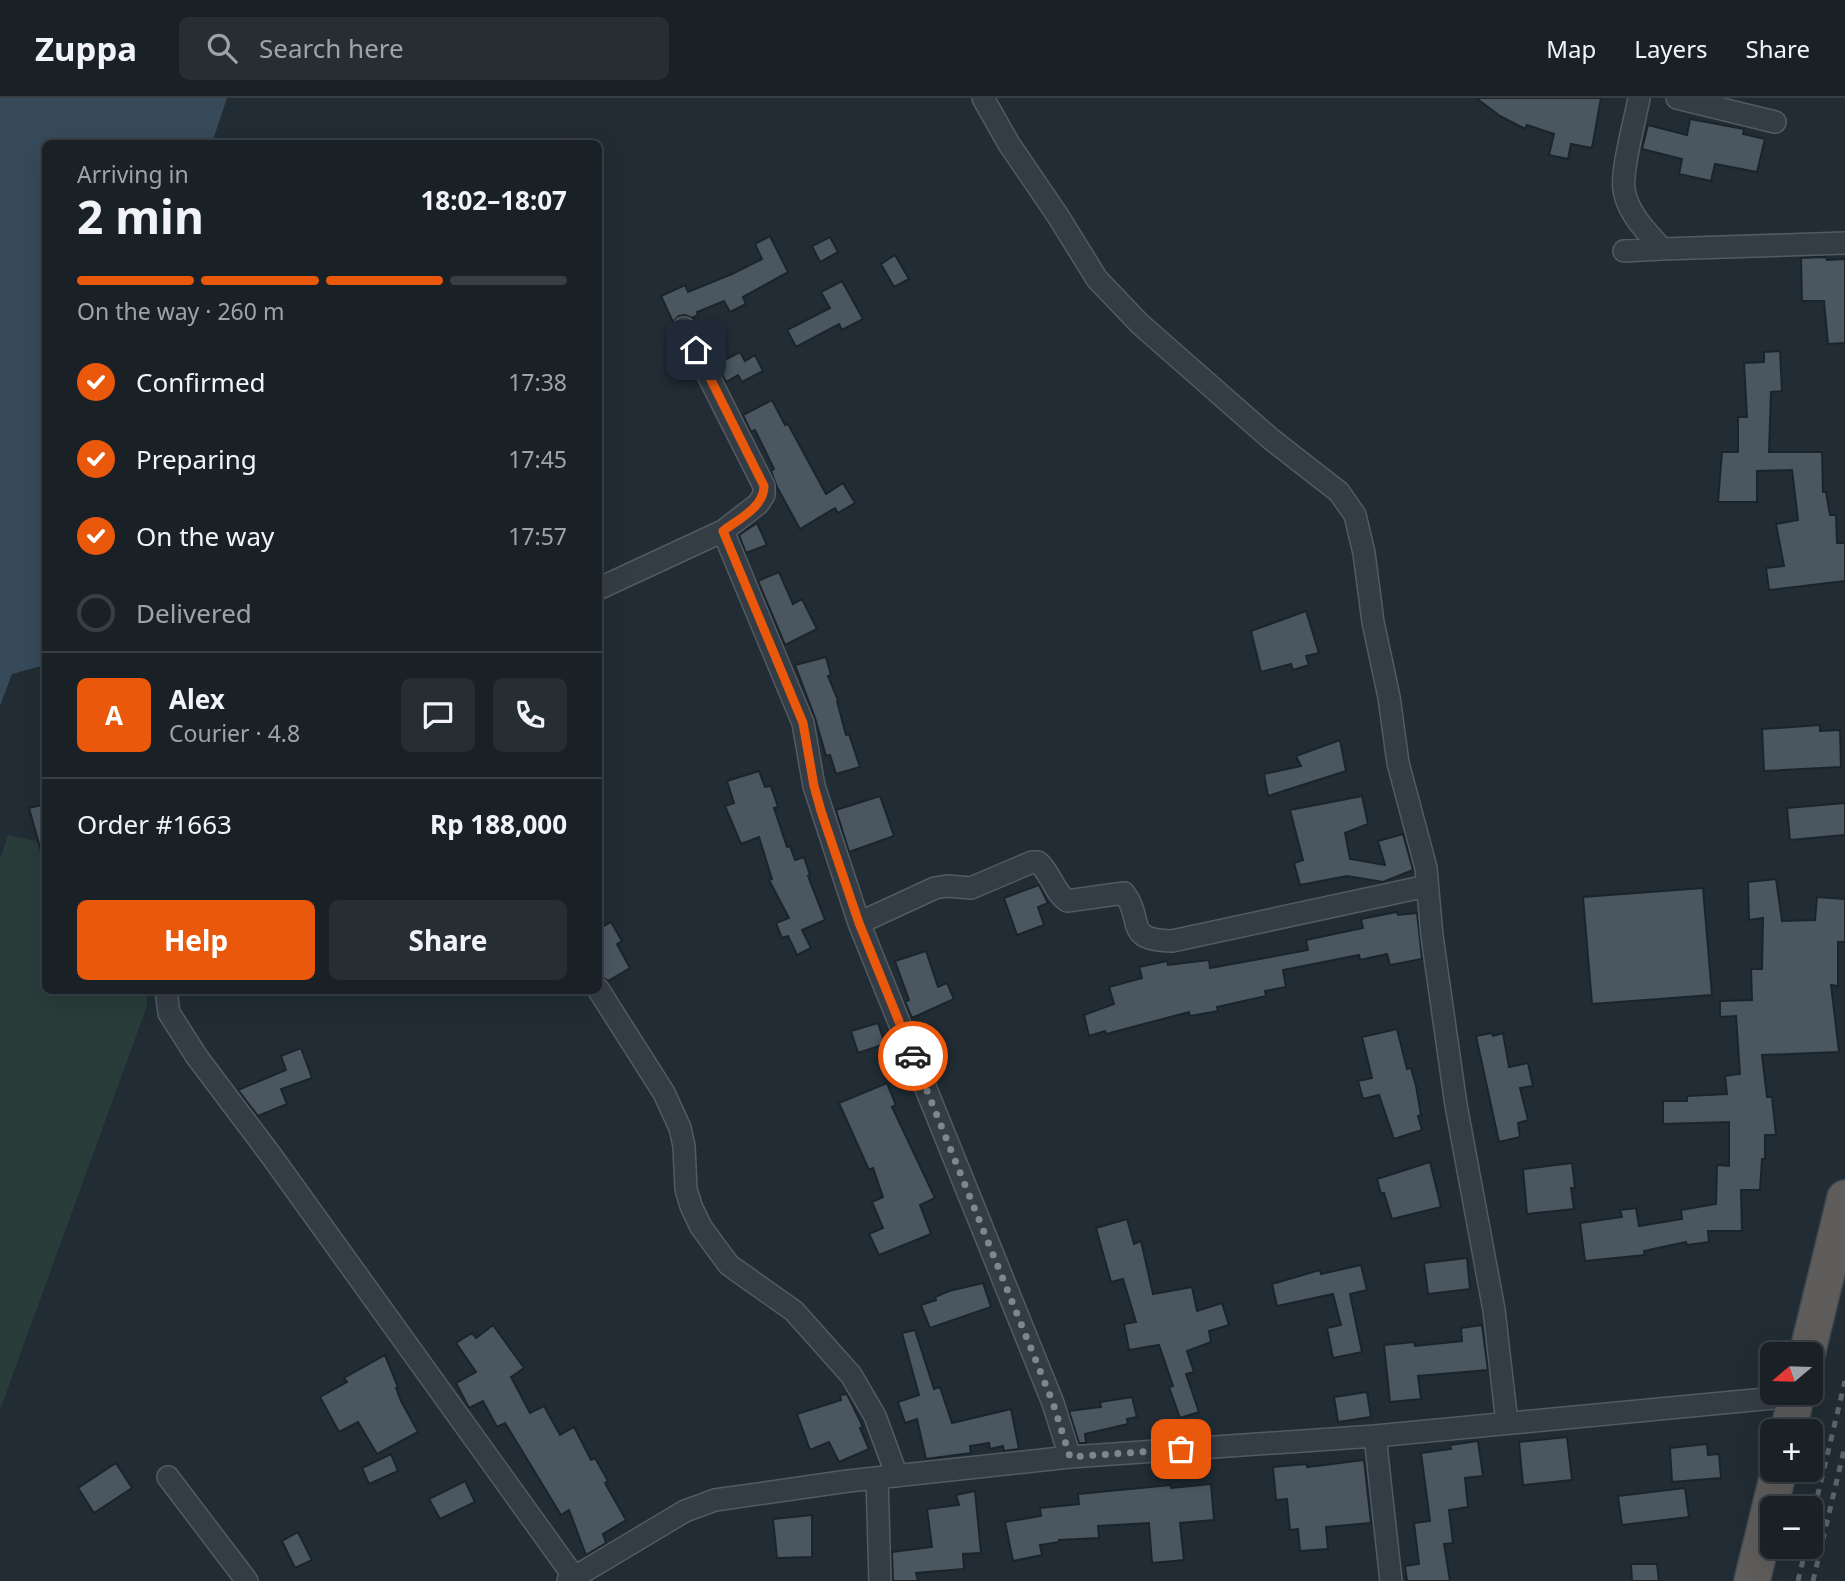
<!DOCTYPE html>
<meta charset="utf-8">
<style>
body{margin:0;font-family:"Noto Sans",sans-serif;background:#262e33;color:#f1f3f6;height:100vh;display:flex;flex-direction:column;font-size:26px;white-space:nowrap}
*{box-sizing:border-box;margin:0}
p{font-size:23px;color:#9fa3a7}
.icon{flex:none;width:38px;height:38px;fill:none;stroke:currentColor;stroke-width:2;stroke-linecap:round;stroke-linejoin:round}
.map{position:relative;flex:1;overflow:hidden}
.details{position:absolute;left:42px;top:42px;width:560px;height:854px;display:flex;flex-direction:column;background:#192127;border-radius:10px;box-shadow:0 7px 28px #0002,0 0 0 2px #373e44}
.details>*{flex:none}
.needle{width:46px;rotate:251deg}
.tools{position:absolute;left:1760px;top:1244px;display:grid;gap:14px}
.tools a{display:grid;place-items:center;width:63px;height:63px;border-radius:10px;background:#192127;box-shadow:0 7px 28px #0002,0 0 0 2px #373e44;font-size:35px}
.pin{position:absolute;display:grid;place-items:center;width:60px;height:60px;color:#fff;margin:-30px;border-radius:14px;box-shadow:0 4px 10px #0006}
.courier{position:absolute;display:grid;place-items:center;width:70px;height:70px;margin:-35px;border:5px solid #ea580c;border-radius:50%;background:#fff;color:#222;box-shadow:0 2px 9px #0007}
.overview em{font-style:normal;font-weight:700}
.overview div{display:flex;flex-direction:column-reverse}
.overview{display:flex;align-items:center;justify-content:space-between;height:119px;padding:0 35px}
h1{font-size:46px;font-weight:700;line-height:52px}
.bar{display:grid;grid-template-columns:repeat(4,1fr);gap:10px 7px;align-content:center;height:84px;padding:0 35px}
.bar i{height:9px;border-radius:5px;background:#373e44}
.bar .current{background:#ea580c}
.bar p{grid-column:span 4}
.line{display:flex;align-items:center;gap:18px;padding:0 35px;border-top:2px solid #373e44}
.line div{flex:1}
.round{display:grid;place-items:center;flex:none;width:74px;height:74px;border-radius:10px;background:#262e33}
ol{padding:0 35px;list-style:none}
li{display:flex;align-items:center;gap:21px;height:77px}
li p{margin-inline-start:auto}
li .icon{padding:7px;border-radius:50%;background:#ea580c;color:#fff;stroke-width:4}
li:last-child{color:#9fa3a7}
li i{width:38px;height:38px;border:4px solid #373e44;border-radius:50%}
.primary-button{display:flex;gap:14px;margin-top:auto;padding:14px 35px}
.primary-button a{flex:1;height:80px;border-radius:10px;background:#ea580c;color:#fff;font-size:28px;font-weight:700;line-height:80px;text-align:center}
.primary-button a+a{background:#262e33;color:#f1f3f6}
header{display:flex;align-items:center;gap:42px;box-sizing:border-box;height:98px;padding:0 35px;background:#192127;border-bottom:2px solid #373e44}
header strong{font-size:33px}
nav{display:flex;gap:38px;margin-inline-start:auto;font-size:24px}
.search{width:490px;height:63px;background:#262e33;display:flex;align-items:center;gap:18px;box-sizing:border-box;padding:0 24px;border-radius:10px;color:#9fa3a7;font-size:26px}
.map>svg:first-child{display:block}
.green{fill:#293c39}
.water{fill:#364a5a}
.building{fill:#4a5660;stroke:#1c242b;stroke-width:2}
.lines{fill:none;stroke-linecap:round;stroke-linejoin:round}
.minor-casing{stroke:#525b63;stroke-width:24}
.trunk-casing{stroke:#3f484f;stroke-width:38}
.minor{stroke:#343d45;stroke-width:21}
.trunk{stroke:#5e5d5c;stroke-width:35}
.rail{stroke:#59646d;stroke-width:5;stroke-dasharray:7 7;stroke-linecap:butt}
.done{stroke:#7d8790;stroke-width:7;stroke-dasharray:0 12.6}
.route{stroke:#ea580c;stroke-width:9}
</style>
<header>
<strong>Zuppa</strong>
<div class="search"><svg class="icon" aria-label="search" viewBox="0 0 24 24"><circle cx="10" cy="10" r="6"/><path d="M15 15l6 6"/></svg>Search here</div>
<nav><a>Map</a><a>Layers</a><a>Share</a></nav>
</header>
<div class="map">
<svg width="1845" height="1483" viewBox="0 0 1845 1483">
<rect width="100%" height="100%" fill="#212c34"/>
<path class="green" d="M8,737L45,745L46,892L147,893V908L0,1312V761Z"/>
<path class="water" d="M0,0H227L212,45L46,46L45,564V567L12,576L0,608Z"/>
<path class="building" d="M1476,0H1601L1592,50L1571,46L1568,61L1549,57L1554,36L1527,27L1525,31L1500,18Z
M1690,21L1744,31L1743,36L1765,41L1757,74L1715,66L1711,83L1679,76L1682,61L1642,51L1648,27L1687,37Z
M770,138L788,174L743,199L746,206L730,214L724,203L697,214L698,217L692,220L685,217L679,218L673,224L661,198L685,187L688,194L732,176L762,161L755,146Z
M830,139L838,154L820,164L812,148Z
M895,157L909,181L894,189L881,166Z
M1826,159L1827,162L1845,161V245L1828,246L1824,203H1802L1801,160Z
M842,183L863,221L842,232L839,226L796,249L787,232L830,210L821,194Z
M1780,253L1782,293L1771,294L1769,354H1822L1823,394H1826L1830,417H1836L1837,445H1845V483L1769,492L1766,470L1784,468L1776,426L1798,422L1792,372L1757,373V404H1718L1722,354H1738V319H1747L1744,265L1764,264V254Z
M740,254L745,263L755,257L763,273L742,284L738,277L726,284L717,266Z
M772,302L785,327L788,326L826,396L843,385L855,405L838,415L835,410L800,431L777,389L771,373L774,371L755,332L751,334L743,317Z
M757,425L767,447L746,455L739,437Z
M779,474L793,506L802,501L817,531L785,547L758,483Z
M1306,513L1319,555L1306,558L1309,567L1293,572L1291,566L1261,574L1251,533Z
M826,559L831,577L828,578L838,602L837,603L846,637L849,636L860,669L836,676L830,657L826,658L815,620L795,567Z
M1820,627V633L1840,632L1841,669L1764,673L1762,631Z
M1340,642L1346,673L1268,698L1264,676L1301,668L1296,658Z
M759,673L765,689L771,688L778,709L774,710L787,749L790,748L795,762L804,759L810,777L808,778L825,822L802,832L811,850L797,857L788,838L782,840L776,825L789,820L769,782L772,781L759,739L741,746L725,708L734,705L727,683Z
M880,698L894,738L849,754L836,712Z
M1362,698L1368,726L1345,735L1350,761L1385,767L1378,743L1403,736L1413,772L1383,784L1347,778L1300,787L1294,765L1303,762L1290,712Z
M1845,705V737L1790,742L1787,710Z
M46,706V752L41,753L29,710Z
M1776,781L1782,823L1815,822L1817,799L1845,801V844H1838V888L1831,887L1839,954L1762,957L1767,999H1772L1776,1037H1765V1061H1762L1760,1092H1741L1742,1133H1708L1709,1144L1687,1147L1686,1144L1644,1153L1645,1157L1585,1163L1580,1125L1622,1119L1620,1112L1636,1110L1639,1128L1682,1121L1681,1112L1716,1106L1717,1067L1729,1068V1024L1663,1026V1003H1687V998L1727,996L1725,978L1740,976L1736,918L1720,919V903L1752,902L1751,871H1762L1763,820L1749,822L1748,784Z
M1039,787L1048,805L1038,809L1044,827L1017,837L1004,800Z
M1703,790L1712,897L1592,906L1583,799Z
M1397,814L1398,817L1417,815L1422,861L1390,867L1387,856L1360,862L1359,857L1283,872L1286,889L1265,893L1266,898L1217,909L1218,913L1190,918L1189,914L1106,936L1105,933L1089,938L1084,917L1114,906L1109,889L1142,880L1139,869L1167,863L1168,867L1209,862L1210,870L1308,852L1306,842L1363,830L1361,821Z
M611,824L622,843L617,846L630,870L608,883L598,876V831Z
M926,853L938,889L947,885L954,901L912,920L905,904L909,902L895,863Z
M878,925L885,946L858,955L851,933Z
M1397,931L1407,971L1411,970L1416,988L1421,1017L1418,1018L1422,1032L1394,1041L1379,997L1363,1001L1358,983L1372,980L1362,939Z
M1492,935L1493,938L1503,935L1509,969L1528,965L1533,988L1520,990L1528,1022L1518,1025L1520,1039L1499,1044L1476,938Z
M301,950L312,980L281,991L287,1006L258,1018L238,992L286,972L281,958Z
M887,985L896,1007L892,1009L935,1100L920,1107L931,1136L879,1157L869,1136L883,1130L872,1104L883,1099L873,1070L869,1072L839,1005Z
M1430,1064L1441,1109L1392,1121L1384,1095L1381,1096L1377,1081Z
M1572,1065L1575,1090H1571L1574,1111L1527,1116L1523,1071Z
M1127,1121L1134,1146L1141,1143L1153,1196L1192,1189L1197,1213L1222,1205L1229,1227L1209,1233L1211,1244L1187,1253L1194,1274L1186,1276L1199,1314L1180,1320L1169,1289L1173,1288L1159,1247L1129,1252L1124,1226L1136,1224L1123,1181L1111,1184L1096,1130Z
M1467,1160L1470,1191L1428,1196L1424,1165Z
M1361,1167L1367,1192L1350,1196L1362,1254L1333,1260L1327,1230L1341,1227L1333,1196L1277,1208L1272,1186L1320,1172L1321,1176Z
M983,1185L991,1209L930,1230L921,1207L936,1202L935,1199L949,1193Z
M493,1227L524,1270L511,1279L530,1315L544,1308L560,1337L574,1329L591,1362L595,1360L608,1383L605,1385L626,1422L603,1436L606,1445L586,1457L569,1412L561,1417L505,1325L497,1329L483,1303L469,1310L456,1285L476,1274L456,1245L472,1235L476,1240Z
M1482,1227L1488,1272L1418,1278L1421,1301L1390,1304L1384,1247L1414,1244L1415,1248L1462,1243L1461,1230Z
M915,1232L934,1291L940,1289L952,1325L1011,1311L1019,1351L1004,1353L1003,1348L990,1351L989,1345L970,1348L971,1355L926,1361L917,1321L905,1325L898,1304L919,1297L902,1235Z
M385,1257L398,1289L396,1290L401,1303L418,1334L377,1356L358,1324L339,1334L320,1299L347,1284L344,1280Z
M1367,1294L1371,1319L1338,1324L1334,1299Z
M847,1296L863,1329L860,1330L869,1351L839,1364L829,1344L810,1352L797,1316L841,1302L840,1297Z
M1132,1299L1137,1319L1127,1321L1128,1326L1085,1336L1086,1345H1079L1069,1313L1101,1309L1100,1304Z
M1567,1339L1572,1382L1523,1387L1519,1344Z
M1478,1343L1483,1378L1465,1380L1468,1409L1449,1412L1453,1445L1444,1446L1450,1483H1407L1405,1468L1419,1466L1414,1425L1430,1423L1421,1355L1451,1351L1450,1347Z
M1707,1346L1708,1357L1719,1356L1721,1380L1672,1384L1670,1350Z
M391,1356L398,1373L369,1386L362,1370Z
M1364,1362L1371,1425L1326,1429L1328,1451L1300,1453L1298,1431L1290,1432L1287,1401L1276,1402L1273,1369L1307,1366V1369Z
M116,1365L132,1390L94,1415L78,1390Z
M465,1383L475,1404L440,1421L429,1401Z
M1211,1386L1214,1422L1180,1425L1184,1462L1152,1465L1149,1425L1098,1428L1099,1440L1059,1442V1444L1040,1447L1042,1457L1013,1463L1005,1424L1041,1418L1040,1410L1079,1406L1078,1396L1171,1387V1390Z
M1685,1390L1689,1419L1622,1427L1618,1398Z
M975,1393L981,1455L963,1456L964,1471L916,1475L918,1483H893L892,1454L932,1449L927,1411L959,1407L956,1397Z
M812,1417V1459L777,1460L773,1421Z
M298,1434L312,1462L295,1470L282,1443Z
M1631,1466H1657L1659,1483H1632Z"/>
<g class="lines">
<defs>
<path id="minor" d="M983,0L1009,46L1058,118L1097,181L1140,226L1271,341L1339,394L1355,417L1364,455L1373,524L1389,599L1398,665L1426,770L1432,838L1456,1007L1494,1212L1507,1325
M1639,0C1635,23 1621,71 1624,92C1628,116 1647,134 1662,151L1845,145
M1677,0L1775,24
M1624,153L1662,151
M723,433L803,625L814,688L859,825L1053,1305L1070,1359
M598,491L723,433L758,406L764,397V388L684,230
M859,825L935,790L947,788L971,790L1032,764H1038C1051,775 1054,794 1067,803L1124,795C1145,822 1122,842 1172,843L1427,788
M598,891L664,995L680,1030L684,1048L686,1091L691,1108L701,1129L729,1167L794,1213L851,1277L875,1318L897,1378
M166,892L169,915L197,959L270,1056L577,1483
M1375,1338L1391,1483
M168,1379L247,1483
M877,1380L880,1483
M568,1483L685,1413L715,1402L848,1383L1070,1359L1375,1338L1796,1298"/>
<path id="trunk" d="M1807,1256L1845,1100
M1788,1334L1797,1295
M1752,1483L1779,1372"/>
</defs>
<use href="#minor" class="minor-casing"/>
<use href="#trunk" class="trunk-casing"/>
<use href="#minor" class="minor"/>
<use href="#trunk" class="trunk"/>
<path class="rail" d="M1811,1425L1845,1283
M1798,1483L1806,1449
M1813,1483L1845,1348"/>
</g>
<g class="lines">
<path class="done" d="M913,958L1053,1305L1070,1359L1181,1351"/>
<path class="route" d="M696,252L764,388C764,409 739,421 723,433L803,625L814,688L821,713L859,825L913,958"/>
</g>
</svg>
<div class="tools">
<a><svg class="needle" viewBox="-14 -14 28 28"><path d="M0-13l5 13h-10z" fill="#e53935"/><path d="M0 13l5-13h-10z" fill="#9fa3a7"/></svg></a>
<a>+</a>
<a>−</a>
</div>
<div class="pin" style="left:1181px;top:1351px;background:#ea580c"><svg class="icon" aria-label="bag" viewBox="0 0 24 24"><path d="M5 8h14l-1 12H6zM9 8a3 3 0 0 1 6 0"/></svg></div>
<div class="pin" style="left:696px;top:252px;background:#1f2937"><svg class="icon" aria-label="home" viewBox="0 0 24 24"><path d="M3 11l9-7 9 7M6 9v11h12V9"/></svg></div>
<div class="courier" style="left:913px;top:958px"><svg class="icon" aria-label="car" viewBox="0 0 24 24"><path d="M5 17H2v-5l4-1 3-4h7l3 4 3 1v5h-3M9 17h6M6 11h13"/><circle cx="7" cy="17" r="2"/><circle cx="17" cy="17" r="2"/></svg></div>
<section class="details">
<div class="overview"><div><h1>2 min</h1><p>Arriving in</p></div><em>18:02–18:07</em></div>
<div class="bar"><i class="current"></i><i class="current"></i><i class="current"></i><i></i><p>On the way · 260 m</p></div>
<ol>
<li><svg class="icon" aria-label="check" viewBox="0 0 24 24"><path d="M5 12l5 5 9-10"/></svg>Confirmed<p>17:38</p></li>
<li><svg class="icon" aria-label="check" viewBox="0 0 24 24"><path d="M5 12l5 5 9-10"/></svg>Preparing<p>17:45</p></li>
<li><svg class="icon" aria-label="check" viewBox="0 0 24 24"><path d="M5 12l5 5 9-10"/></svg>On the way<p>17:57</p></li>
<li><i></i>Delivered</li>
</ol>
<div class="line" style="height:126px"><b class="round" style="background:#ea580c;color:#fff">A</b><div><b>Alex</b><p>Courier · 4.8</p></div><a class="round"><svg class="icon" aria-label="chat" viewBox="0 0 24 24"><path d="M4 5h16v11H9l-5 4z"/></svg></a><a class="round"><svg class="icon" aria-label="phone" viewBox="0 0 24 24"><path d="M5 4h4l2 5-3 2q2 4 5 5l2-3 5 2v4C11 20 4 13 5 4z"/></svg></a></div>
<div class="line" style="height:91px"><div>Order #1663</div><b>Rp 188,000</b></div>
<div class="primary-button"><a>Help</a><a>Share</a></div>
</section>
</div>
